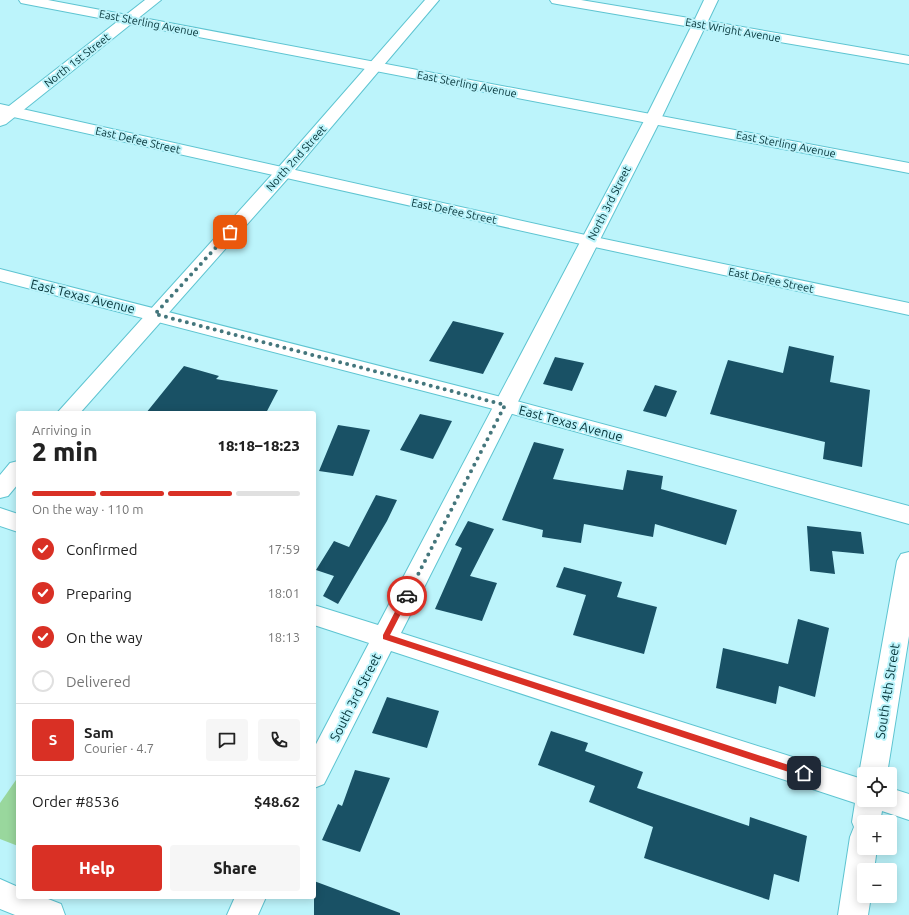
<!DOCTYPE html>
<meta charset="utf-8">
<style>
body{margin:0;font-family:Ubuntu,sans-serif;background:#f6f6f6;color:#222;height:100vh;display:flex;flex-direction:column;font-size:15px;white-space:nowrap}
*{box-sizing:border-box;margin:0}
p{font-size:13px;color:#767676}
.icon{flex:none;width:22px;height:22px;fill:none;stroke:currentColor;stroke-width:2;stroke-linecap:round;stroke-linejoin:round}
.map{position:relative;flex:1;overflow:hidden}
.panel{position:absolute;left:16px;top:411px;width:300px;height:488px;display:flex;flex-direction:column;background:#fff;border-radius:4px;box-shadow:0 2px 10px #0003}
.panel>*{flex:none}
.fabs{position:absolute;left:857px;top:767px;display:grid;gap:8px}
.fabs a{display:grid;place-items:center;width:40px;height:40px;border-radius:4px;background:#fff;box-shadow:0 2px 10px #0003;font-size:20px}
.pin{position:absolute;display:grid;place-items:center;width:34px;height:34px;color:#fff;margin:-17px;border-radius:8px;box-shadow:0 2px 6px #0006}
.courier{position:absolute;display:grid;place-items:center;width:40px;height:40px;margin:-20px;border:3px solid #d93025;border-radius:50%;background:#fff;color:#222;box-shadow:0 1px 5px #0007}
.summary em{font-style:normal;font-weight:800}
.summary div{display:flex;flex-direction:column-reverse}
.summary{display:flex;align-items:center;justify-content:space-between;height:68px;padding:0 16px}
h1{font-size:26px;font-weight:800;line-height:30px}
.bar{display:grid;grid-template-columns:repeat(4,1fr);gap:6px 4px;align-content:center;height:48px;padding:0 16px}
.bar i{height:5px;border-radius:3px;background:#e0e0e0}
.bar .selected{background:#d93025}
.bar p{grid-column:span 4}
.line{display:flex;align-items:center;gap:10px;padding:0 16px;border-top:1px solid #e0e0e0}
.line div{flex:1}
.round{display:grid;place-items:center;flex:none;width:42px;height:42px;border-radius:4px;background:#f6f6f6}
ol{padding:0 16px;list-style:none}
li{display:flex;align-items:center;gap:12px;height:44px}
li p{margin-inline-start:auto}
li .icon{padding:4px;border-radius:50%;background:#d93025;color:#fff;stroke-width:4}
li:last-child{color:#767676}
li i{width:22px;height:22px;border:2px solid #e0e0e0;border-radius:50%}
.primary-button{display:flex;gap:8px;margin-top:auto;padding:8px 16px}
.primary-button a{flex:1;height:46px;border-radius:4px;background:#d93025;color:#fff;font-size:16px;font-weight:800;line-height:46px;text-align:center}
.primary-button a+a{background:#f6f6f6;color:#222}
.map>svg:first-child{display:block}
.green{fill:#99d79d}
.building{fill:#195165}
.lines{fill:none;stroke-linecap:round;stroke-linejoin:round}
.minor-casing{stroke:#5ec4d1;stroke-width:2}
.major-casing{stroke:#5ec4d1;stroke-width:2}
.minor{fill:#fff;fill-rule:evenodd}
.major{fill:#fff;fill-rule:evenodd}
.route{fill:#d93025}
.done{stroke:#44767c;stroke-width:4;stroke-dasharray:0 7.2}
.labels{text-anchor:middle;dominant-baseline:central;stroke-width:4;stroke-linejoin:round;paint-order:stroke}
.far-street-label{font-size:11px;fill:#033237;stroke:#bcf4fb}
.street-label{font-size:13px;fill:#033237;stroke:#bcf4fb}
</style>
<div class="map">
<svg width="909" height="915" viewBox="0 0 909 915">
<rect width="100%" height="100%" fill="#bcf4fb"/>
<path class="green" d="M18,777V846L0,839V803Z"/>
<path class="building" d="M453,321L504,333L483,374L429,361Z
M789,346L834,356L830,382L870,390L862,467L823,459L825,442L710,414L728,360L783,373Z
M555,357L584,363L572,391L543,384Z
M184,366L219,376L216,379L278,390L266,413H146Z
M655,385L677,391L666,417L643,411Z
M420,414L452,421L433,459L400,450Z
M338,425L370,430L353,476L319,471Z
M534,442L564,449L553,479L623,490L627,470L663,476L661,489L737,510L726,545L655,524L653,537L584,524L581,543L542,537L543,530L502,520Z
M376,495L397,500L387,521L338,604L323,596L334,576L316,570L334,541L349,547Z
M468,521L494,529L470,576L497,583L482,621L435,609L462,548L455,545Z
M807,526L861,532L864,554L832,551L835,574L810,571Z
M564,567L622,582L617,597L657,607L644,654L573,635L586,595L556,587Z
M798,619L829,628L815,697L779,686L776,704L716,688L723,648L788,664Z
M387,697L439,711L427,748L372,733Z
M551,731L588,743L585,751L643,772L637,788L749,826L750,817L807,836L799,882L774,874L769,900L644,858L653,827L589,802L595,786L538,765Z
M355,770L390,778L360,852L322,840L338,804L342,806Z
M314,881L400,913V915H314Z"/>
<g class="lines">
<defs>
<path id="minor" d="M145,0H161L6,124L0,126V113Z
M425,0H439L289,177L80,413H57L277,169Z
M550,0H581L695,19L704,0H718L708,21L909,56V64L704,29L661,119L401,633L862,779L859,774L897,561L901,554L909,552V636L887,774H864V800H890V788L909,794V820L882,811L880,822H864V848H877L874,870H864V896H871L868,915H838L850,837L854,827L852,822L855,803L391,651L324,784L314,788V748L369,643L314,625V605L378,625L645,119L691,27L557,4L552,3Z
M18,461V484L8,496L0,498V475L10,463Z
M0,508L18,514V532L0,526Z
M0,879L18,887V897H43L61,904L65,915H15L0,909Z
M235,897H266L258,915H227Z"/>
<path id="major" d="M19,0H48L909,163V173L26,4L21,3Z
M0,104L590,236L909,303V315L590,246L0,114Z
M0,269L505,398L909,506V524L505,412L0,281Z"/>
</defs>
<use href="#minor" class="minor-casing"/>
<use href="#major" class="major-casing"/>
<use href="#minor" class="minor"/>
<use href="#major" class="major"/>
</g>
<path class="route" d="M407,593L410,596L390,635L804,770L808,773L804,777L383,639V635L404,594Z"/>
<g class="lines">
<path class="done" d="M230,232L155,314L505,405L407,596"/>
</g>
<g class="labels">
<g class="far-street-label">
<text transform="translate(149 23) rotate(11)">East Sterling Avenue</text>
<text transform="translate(733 30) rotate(10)">East Wright Avenue</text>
<text transform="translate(77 60) rotate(-38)">North 1st Street</text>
<text transform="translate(467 84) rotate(11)">East Sterling Avenue</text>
<text transform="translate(138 140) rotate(13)">East Defee Street</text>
<text transform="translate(786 144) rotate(11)">East Sterling Avenue</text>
<text transform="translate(296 158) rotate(-48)">North 2nd Street</text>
<text transform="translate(609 203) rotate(-63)">North 3rd Street</text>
<text transform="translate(454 211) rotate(12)">East Defee Street</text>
<text transform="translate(771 280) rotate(12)">East Defee Street</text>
</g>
<g class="street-label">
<text transform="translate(83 296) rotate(14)">East Texas Avenue</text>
<text transform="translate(571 423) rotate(15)">East Texas Avenue</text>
<text transform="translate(887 691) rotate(-81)">South 4th Street</text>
<text transform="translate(355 697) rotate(-63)">South 3rd Street</text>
</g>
</g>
</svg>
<div class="fabs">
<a><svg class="icon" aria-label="locate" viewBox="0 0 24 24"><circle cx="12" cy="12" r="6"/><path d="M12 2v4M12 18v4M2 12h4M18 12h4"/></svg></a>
<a>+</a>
<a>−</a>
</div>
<div class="pin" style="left:230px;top:232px;background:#ea580c"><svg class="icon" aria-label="bag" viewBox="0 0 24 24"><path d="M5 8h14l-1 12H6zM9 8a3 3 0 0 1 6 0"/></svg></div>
<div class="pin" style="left:804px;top:773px;background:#1f2937"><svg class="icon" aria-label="home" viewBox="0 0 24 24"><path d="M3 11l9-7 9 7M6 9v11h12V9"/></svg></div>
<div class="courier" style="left:407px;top:596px"><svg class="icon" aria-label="car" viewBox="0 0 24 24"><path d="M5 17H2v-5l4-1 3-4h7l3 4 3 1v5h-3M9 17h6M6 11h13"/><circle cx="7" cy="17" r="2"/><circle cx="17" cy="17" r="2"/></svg></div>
<section class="panel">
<div class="summary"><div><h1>2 min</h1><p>Arriving in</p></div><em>18:18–18:23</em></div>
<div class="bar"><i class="selected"></i><i class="selected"></i><i class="selected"></i><i></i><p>On the way · 110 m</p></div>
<ol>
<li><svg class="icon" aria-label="check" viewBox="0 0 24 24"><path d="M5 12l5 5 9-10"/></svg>Confirmed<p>17:59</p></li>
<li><svg class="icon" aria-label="check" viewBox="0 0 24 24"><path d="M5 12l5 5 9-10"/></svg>Preparing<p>18:01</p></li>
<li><svg class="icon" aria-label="check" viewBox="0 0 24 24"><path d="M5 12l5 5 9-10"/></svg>On the way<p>18:13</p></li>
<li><i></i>Delivered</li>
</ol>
<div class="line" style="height:72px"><b class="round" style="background:#d93025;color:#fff">S</b><div><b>Sam</b><p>Courier · 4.7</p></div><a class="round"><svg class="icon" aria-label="chat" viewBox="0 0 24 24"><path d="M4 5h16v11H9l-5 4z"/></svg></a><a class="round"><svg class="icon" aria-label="phone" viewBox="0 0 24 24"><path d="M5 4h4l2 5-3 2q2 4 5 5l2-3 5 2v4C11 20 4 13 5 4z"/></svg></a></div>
<div class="line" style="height:52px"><div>Order #8536</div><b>$48.62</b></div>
<div class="primary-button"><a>Help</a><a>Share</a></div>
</section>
</div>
